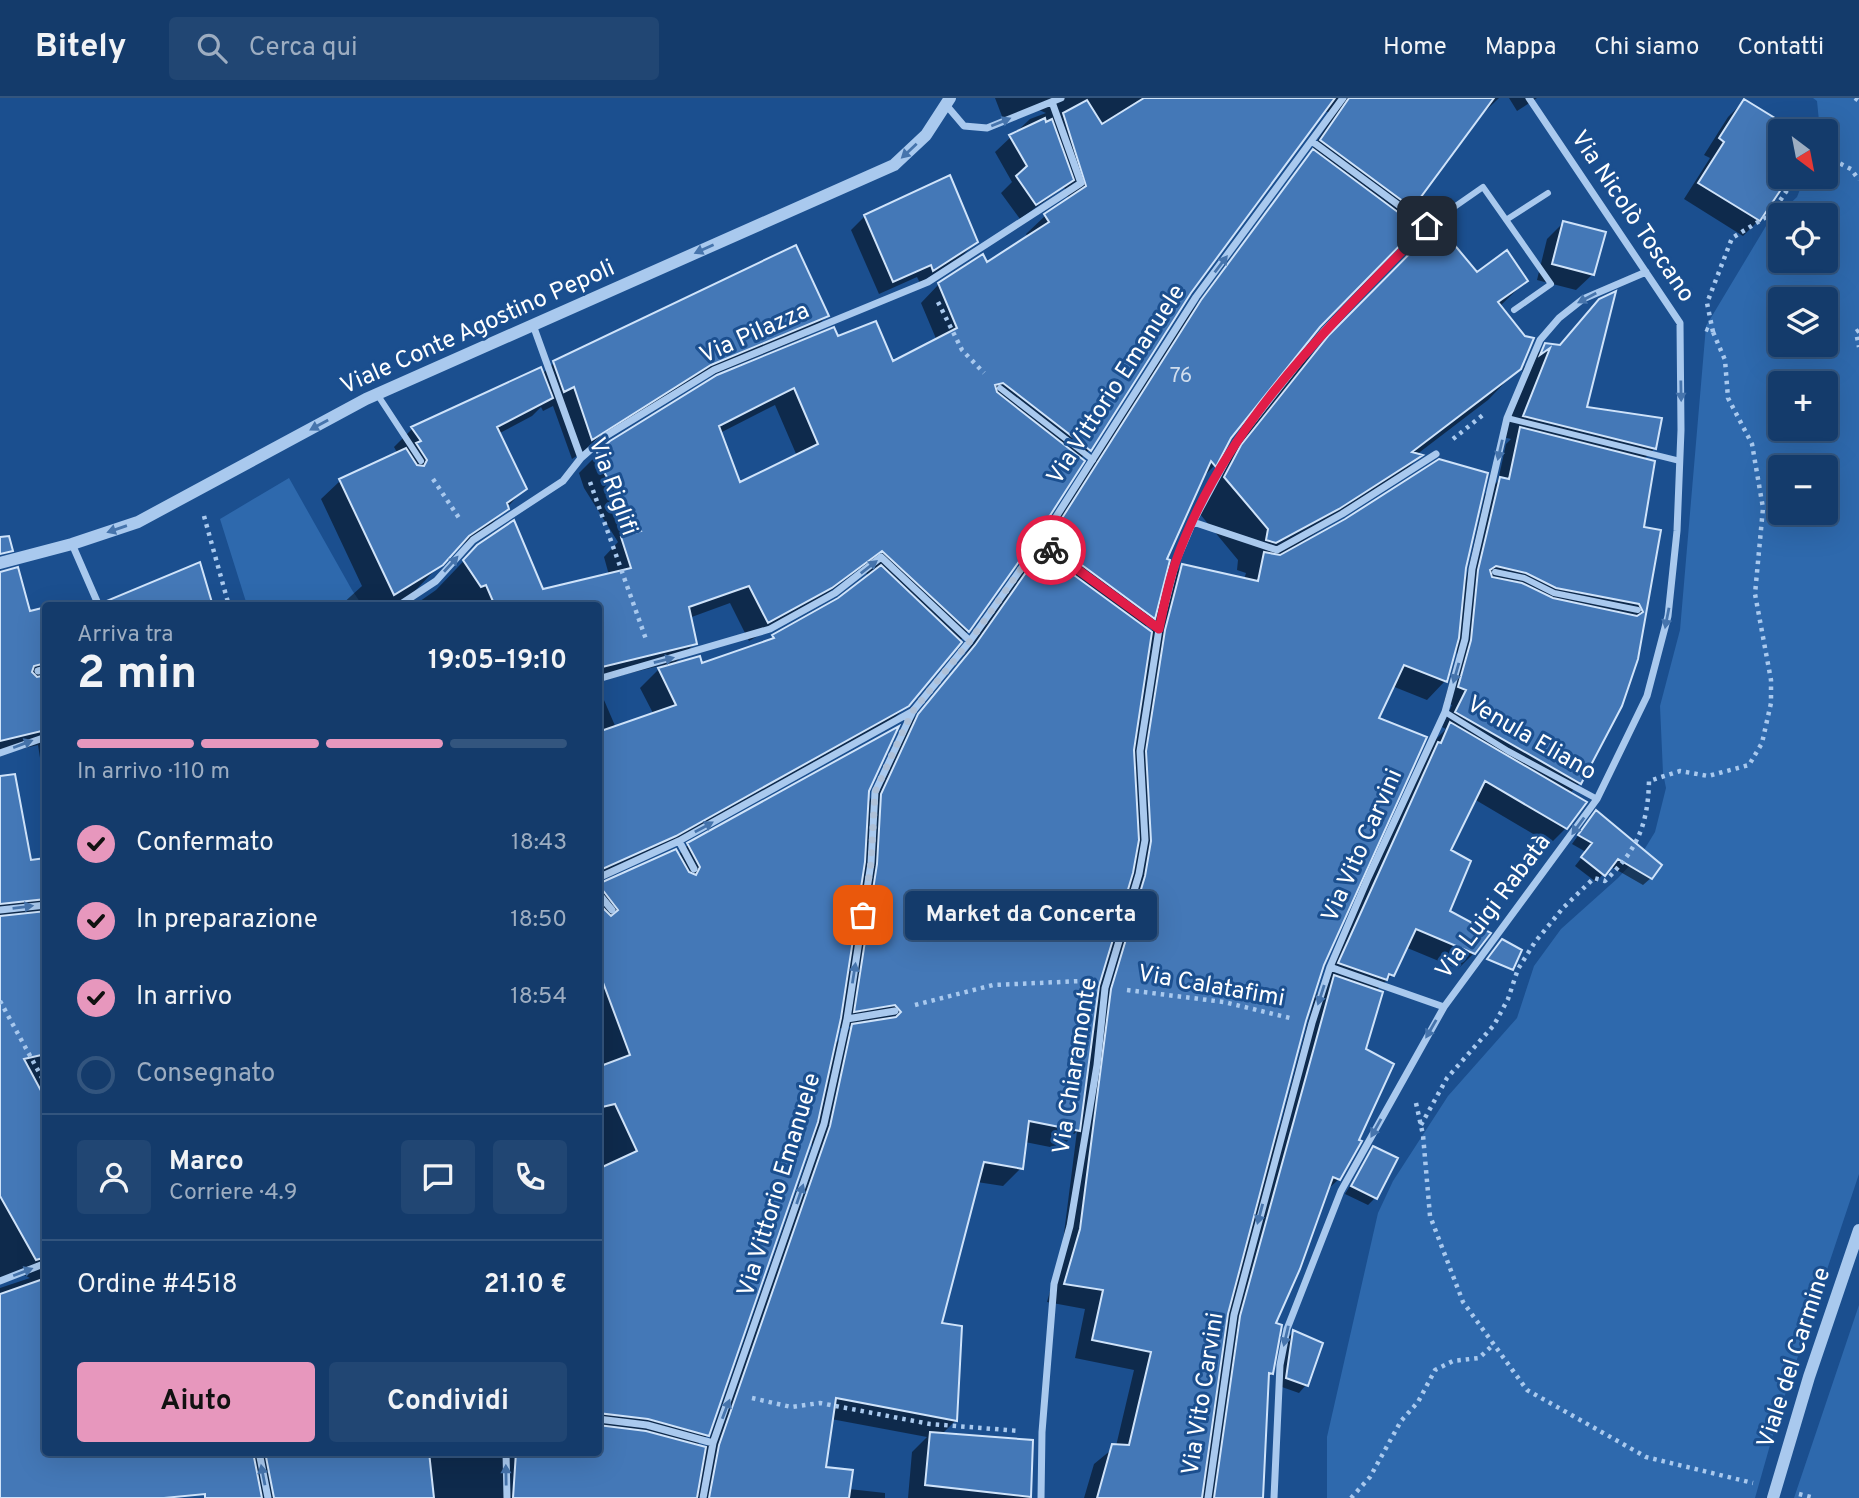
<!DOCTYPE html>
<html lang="it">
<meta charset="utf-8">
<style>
body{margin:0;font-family:Overpass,sans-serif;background:#214673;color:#f1f3f6;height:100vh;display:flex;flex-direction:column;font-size:26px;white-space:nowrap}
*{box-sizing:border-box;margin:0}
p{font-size:23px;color:#9dadc1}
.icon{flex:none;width:38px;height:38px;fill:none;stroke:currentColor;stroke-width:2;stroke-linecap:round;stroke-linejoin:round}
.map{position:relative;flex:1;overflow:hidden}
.sheet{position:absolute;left:42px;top:504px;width:560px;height:854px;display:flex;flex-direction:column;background:#143b6b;border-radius:7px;box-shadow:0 7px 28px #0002,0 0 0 2px #33557e}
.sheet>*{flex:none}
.needle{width:46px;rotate:148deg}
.tools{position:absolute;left:1768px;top:21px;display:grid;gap:14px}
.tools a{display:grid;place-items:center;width:70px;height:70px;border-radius:7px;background:#143b6b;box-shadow:0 7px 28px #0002,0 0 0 2px #33557e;font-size:35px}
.pin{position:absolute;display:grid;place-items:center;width:60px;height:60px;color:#fff;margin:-30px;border-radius:14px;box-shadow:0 4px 10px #0006}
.courier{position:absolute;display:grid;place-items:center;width:70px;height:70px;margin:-35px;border:5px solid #e11d48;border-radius:50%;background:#fff;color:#222;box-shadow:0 2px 9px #0007}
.bubble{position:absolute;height:49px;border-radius:7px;background:#143b6b;box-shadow:0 7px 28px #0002,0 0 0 2px #33557e;font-size:23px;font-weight:700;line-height:49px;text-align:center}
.summary em{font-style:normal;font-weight:700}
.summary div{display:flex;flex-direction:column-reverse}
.summary{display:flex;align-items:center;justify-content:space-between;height:119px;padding:0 35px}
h1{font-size:46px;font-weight:700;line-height:52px}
.bar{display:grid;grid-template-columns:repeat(4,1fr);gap:10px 7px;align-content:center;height:84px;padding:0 35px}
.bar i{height:9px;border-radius:5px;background:#33557e}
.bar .active{background:#e797bd}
.bar p{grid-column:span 4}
.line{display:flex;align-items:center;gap:18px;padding:0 35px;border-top:2px solid #33557e}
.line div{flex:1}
.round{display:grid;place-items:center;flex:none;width:74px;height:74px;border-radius:7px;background:#214673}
ol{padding:0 35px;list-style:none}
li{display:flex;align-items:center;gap:21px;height:77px}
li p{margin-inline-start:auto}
li .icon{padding:7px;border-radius:50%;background:#e797bd;color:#111;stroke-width:4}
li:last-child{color:#9dadc1}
li i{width:38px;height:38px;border:4px solid #33557e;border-radius:50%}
.action{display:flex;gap:14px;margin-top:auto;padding:14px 35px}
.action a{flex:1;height:80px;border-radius:7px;background:#e797bd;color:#111;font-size:28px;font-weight:700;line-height:80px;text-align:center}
.action a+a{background:#214673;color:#f1f3f6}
header{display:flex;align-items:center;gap:42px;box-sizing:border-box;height:98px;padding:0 35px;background:#143b6b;border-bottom:2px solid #33557e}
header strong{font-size:33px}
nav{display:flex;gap:38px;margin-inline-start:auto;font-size:24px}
.search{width:490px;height:63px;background:#214673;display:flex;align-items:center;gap:18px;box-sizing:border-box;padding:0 24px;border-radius:7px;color:#9dadc1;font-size:26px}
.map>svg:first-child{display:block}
.green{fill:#2e69ad;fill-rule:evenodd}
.shadow{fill:#0007;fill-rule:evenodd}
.building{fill:#4478b7;stroke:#cfe3fa;stroke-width:2;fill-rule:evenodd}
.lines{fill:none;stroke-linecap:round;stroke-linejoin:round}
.path{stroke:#a9c9ee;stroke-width:4.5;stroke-dasharray:3.5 5;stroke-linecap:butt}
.pedestrian{stroke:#a9c9ee;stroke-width:6}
.minor{stroke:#a9c9ee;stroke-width:7}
.tertiary{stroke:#a9c9ee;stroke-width:12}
.oneway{fill:#4674ac}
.done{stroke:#afc1d8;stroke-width:7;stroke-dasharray:0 12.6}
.route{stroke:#e11d48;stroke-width:9}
.labels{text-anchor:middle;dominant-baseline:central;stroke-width:6;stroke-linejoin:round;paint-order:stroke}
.number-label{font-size:21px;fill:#d0dded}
.street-label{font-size:24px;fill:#fff;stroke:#1b4f8f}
</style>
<header>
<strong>Bitely</strong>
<div class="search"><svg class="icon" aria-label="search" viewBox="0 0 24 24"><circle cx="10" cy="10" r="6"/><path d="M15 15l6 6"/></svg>Cerca qui</div>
<nav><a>Home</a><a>Mappa</a><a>Chi siamo</a><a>Contatti</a></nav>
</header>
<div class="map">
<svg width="1859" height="1400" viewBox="0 0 1859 1400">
<rect width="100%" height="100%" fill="#1b4f8f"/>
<path class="green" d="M1813,0H1859V1076L1780,1312L1755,1400H1327V1339L1378,1115L1393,1083L1448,998L1517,920L1534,868L1561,831L1618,780L1644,752L1655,734L1666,690L1663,675L1660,608L1680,532L1706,228L1766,128L1797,99L1805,79H1825V33H1820L1817,3ZM1780,117H1825V163H1780ZM1780,201H1825V247H1780ZM1780,285H1825V331H1780ZM1780,369H1825V415H1780Z
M289,380L352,492L362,507H247L220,421Z
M1859,1207V1400H1794Z"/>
<path class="shadow" d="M995,0H1499L1475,23L1416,103L1429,118L1318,228L1230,339L1214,368L1201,381L1165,463L1162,488L1183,467L1244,482L1246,475L1237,472L1238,462L1195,410L1211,380L1298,270L1438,130L1476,176L1526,183L1499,209L1519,270L1488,302L1416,357L1420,358L1391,387L1300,445L1301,448L1466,481L1485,396L1498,383L1506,346L1511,341L1503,339L1531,267L1522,274L1524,269L1546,247L1558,248L1600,202L1585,310L1655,350L1643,362L1642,431L1659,433L1636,561L1580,685L1569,696L1566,730L1550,746L1474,701L1449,753L1447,814L1474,855L1458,871L1405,849L1392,877L1376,893L1339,1081L1326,1093L1274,1226L1272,1276L1267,1280L1261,1400H1084L1094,1366L1116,1348L1134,1272L1075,1260L1085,1211L1047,1204L1062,1151L1077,1033L1060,1051L1025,1044L1021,1070L1003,1088L977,1084L940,1226L955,1323L942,1336L1031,1343L1029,1400H908L912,1354L927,1339L831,1321L824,1371L849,1391L885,1395V1400H255L249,1368L169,1395L170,1400H0V1190L30,1180L24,1177L0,1186V722L32,774L46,767V1354H598V787L678,757L688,747L867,693V708L900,637L957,568L1023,473L1037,459L1035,457L1187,219L1305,62L1330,23V15L1325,13L1190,194L1089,352L1080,361L968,533L908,607L888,626L656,756L598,784V588L616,630L654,617L640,590L663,567L598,583V508H413L436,492L478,448L542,493L609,477L604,459L618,444L584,390L579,375L598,356L837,241L892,266L937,243L921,205L939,186L986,167L1028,139L1026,136L1045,118L1069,102L1064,89L1020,121L1001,95L1012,84L995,54L1030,21L1046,15L1039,12L1005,26ZM775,307L797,358L739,386L720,335ZM861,470L869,478L839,502L767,545L700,567H673L695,545L689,520L730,505L749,543L811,508ZM1156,517L1151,535L1144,530ZM1456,543L1457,558L1444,604L1452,607L1442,629L1446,631L1435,642L1324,881L1330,883L1315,898L1279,1032L1275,1031L1323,866L1377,621L1392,588L1427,602L1445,583ZM852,928L833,948L837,931ZM812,1037V1048L706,1351L696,1348L708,1337Z
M1509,0H1537L1517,13Z
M1744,3L1785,29L1780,33V79H1786L1759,122L1743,138L1684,101L1710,60L1704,57L1728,19Z
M865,118L976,144L963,157L920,185L917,179L879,196L851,132Z
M1563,125L1593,176L1576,192L1537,182L1547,141Z
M827,218L807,238L689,287L572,361L553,308L543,313L541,309L532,318L498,336L525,390L489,429L453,453L411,497L395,508H340L362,488L321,401L340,383L398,356L394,349L412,331L540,271L542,276L554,265Z
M0,500L29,516L46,511V698L38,647L0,656Z
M1589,722L1651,780L1643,787L1610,768L1596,784L1575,768L1586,754L1572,746Z
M1373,1050L1375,1100L1368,1107L1345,1096Z
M1293,1234L1306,1287L1299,1295L1279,1288L1286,1242Z"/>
<path class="building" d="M1144,0H1335L1191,195L1091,353L1003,285L995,287L997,294L1085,363L1035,441L969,534L882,453L832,490L768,525L749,488L689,509L697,546L598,570V508H495L486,487L481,489L463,462L477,447L514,422L543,491L631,470L621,439L641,433L602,371L597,354L610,343L717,277L834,229L838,238L876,223L893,263L957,230L938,185L983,156L987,164L1049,124L1044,116L1086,88L1063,15L1087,2L1102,26ZM794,290L818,346L740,384L719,328Z
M1349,0H1494L1418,103L1431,118L1427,121L1320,42Z
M1744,1L1788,28L1784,33H1780V93L1760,123L1698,85L1724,44L1719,40Z
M1045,20L1046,24L1052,21L1074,82L1036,107L1016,78L1027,68L1009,37Z
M1313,51L1418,129L1320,229L1231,340L1216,369L1211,363L1167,461L1170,462L1155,521L1048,442L1201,202Z
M950,77L978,144L933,173L931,167L893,184L864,117Z
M1563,123L1606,134L1594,177L1552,166Z
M1438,127L1477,174L1507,152L1528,183L1498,204L1525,238L1534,240L1521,271L1412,354L1423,357L1339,411L1276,445L1266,442L1268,431L1224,379L1241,347L1329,237Z
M796,147L829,218L711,267L592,342L574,289L564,294L553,263Z
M1616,193L1587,309L1662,320L1656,351L1523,318L1550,250L1540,257L1545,245L1560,247L1599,201Z
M541,269L553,300L497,329L527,391L507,405L509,411L469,438L443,467L394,497L339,381L406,350L417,367L424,368L427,362L416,345L421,343L411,329Z
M1520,329L1655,363L1644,429L1661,432L1638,561L1622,608L1581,686L1455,614L1466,592L1458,589L1471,542L1478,472L1500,379L1509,381ZM1496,468L1526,475L1556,490L1639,506L1643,514L1637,518L1553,500L1522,485L1492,479L1490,472Z
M1439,361L1488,375L1466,470L1459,540L1447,584L1404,567L1379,620L1427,639L1324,867L1306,923L1228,1216L1202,1400H1097L1112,1346L1129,1347L1151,1254L1092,1242L1103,1192L1064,1186L1080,1131L1111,891L1145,778L1151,743L1146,653L1165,532L1182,466L1258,483L1264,454L1280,457L1345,421Z
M9,438L13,453L0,456V439Z
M1041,453L1152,534L1134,652L1139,742L1133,775L1099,888L1080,1033L1029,1023L1023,1071L984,1064L942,1225L962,1228L957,1323L836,1300L826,1369L853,1372L849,1400H709L719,1347L830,1028L852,926L896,919L901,914L895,907L854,914L877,766L881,696L918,616L975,547Z
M200,464L213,508H105L104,504Z
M881,467L962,544L909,608L676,738L598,773V634L676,607L658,570L700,558L702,565L774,540L772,537L838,500Z
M18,469L30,513L46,509V565L34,568L32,574L37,579L46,577V632L0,643V474Z
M1450,624L1587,704L1567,731L1485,683L1451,752L1471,763L1450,813L1491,835L1475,856L1416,831L1394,878L1389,876L1387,882L1338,865L1438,644L1441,645Z
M899,628L869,693L865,764L841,920L818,1024L709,1338L648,1321L598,1315V1071L637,1053L615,1006L598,1010V969L630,957L598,871V805L611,818L618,812L598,786L676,751L689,774L696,777L700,769L687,745Z
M15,676L31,762L46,760V801L0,806V678Z
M1596,712L1662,767L1652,781L1618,761L1605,778L1581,759L1592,745L1578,737Z
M46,813V956L24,961L46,1002V1159L36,1162L0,1098V818Z
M1502,841L1522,852L1513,872L1487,861Z
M1334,877L1383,894L1366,951L1394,966L1359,1042L1362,1043L1340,1082L1333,1079L1300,1171L1276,1225L1282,1227L1273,1276L1269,1275L1263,1400H1214L1240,1218Z
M1373,1048L1398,1060L1377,1101L1351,1088Z
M46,1180V1354H253L262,1400H205V1396L164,1400H0V1196Z
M1293,1232L1323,1245L1308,1288L1286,1280Z
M598,1327L646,1333L706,1349L697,1400H513L516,1354H598Z
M930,1334L1033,1342L1031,1399L925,1387Z
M265,1354H429L434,1400H274Z"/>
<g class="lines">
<path class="path" d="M1855,0L1859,3
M1825,58L1851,71L1859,82
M938,204L962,252L984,275
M1859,232L1856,234L1859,249
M1713,234L1707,205L1732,140L1771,116L1796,79
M1453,341L1484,316
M433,381L461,423
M590,384L647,544
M204,418L229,508
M1127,892L1224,904L1290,920
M0,903L46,987
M915,907L993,887L1082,883
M1416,1005L1423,1037L1430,1118L1463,1204L1527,1292L1646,1359L1753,1385
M1421,1027L1447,980L1494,927L1508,901L1518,871L1535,844L1563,810L1594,780L1605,783C1637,752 1648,727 1649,683L1680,673L1708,678L1749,667L1762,645L1771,605V582L1755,496L1763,410L1752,346L1728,300L1725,262L1713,234L1703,230
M752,1300L791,1309L820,1305L930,1326L1020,1333
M1799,1396L1815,1400
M1351,1400L1370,1379L1401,1323L1418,1304L1435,1272L1453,1263L1479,1260L1494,1246"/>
<path class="pedestrian" d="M1506,122L1548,95
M1427,128L1483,89L1551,186L1514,212
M1000,290L1093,362
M377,296L421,363
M1507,320L1680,363
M1495,474L1524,480L1554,495L1638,512
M1445,614L1508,653L1597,701"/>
<path class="minor" d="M947,8L964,28L987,30L1061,0
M533,227L581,360
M1193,424L1277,452L1342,416L1436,356
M1040,444L1159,531
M72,446L99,508
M398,508L436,483L473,442L563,383L581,360L606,338L714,272L928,184L1081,85L1052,4
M38,573L46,571
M598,581L770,531L835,495L881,459L970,543
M0,655L46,639
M679,743L694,771
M598,780L679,743L913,613
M598,795L612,812
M0,812L46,807
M1330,869L1444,909
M847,921L895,913
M0,1183L46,1165
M598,1321L647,1327L713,1345
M259,1354L268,1400
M506,1354L507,1400
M703,1400L713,1345L824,1026L847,921L871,765L875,694L913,613L970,543L1040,444L1196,199L1343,0
M1041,1400L1042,1334L1054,1186L1070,1128L1097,967L1105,890L1139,776L1145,742L1140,653L1159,531L1176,464L1193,424L1236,344L1324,233L1427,128L1313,44
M1208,1400L1234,1217L1312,925L1330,869L1368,780L1445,614L1465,541L1472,471L1507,320L1540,242L1559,220L1583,201L1646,174
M1274,1400L1280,1267L1287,1231L1341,1093L1444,909L1597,701L1647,598L1668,518L1677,433L1681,332L1680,225L1529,0"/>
<path class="tertiary" d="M0,465L72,446L138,424L366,301L894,67L926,37L950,0
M1773,1400L1809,1279L1859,1132"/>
</g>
<defs><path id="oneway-solid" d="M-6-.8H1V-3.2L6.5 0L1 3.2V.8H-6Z" transform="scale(1.75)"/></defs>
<g class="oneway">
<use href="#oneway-solid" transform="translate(1001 24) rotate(-22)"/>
<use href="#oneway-solid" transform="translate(909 53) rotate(137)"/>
<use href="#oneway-solid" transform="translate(704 151) rotate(156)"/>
<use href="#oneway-solid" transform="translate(1221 166) rotate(-53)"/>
<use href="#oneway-solid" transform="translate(1587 200) rotate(152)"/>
<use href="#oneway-solid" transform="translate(1681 293) rotate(89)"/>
<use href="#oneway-solid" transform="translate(319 327) rotate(151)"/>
<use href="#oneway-solid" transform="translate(1500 352) rotate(103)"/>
<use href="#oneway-solid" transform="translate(117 431) rotate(161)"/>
<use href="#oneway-solid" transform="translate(451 466) rotate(-48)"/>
<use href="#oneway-solid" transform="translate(869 469) rotate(-38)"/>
<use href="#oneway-solid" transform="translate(1667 520) rotate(101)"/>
<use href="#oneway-solid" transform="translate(664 562) rotate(-14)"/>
<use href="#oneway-solid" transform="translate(1456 575) rotate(106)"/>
<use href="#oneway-solid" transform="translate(23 646) rotate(-21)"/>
<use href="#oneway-solid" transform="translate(1578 728) rotate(126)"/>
<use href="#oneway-solid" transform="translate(704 729) rotate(-29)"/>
<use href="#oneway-solid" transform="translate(23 809) rotate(-7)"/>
<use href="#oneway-solid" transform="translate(854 875) rotate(-81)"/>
<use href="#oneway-solid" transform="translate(1321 897) rotate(108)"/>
<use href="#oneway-solid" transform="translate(1431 931) rotate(120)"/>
<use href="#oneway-solid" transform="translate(1376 1030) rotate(119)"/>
<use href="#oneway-solid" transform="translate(800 1096) rotate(-71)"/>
<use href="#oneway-solid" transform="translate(1260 1116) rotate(105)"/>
<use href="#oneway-solid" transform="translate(23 1174) rotate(-21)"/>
<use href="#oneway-solid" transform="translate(1286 1238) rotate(103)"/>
<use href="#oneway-solid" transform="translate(726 1311) rotate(-69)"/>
<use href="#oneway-solid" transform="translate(263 1377) rotate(-101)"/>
<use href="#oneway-solid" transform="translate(506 1377) rotate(-91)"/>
</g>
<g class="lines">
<path class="done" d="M863,817L871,765L875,694L903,633L913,613L970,543L1040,444L1051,452"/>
<path class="route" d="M1051,452L1159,531C1164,508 1168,485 1176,463C1223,329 1330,227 1427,128"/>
</g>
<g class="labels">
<g class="number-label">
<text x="1181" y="278">76</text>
</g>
<g class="street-label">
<text transform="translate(1632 119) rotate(56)">Via Nicolò Toscano</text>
<text transform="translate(478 230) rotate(-24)">Viale Conte Agostino Pepoli</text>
<text transform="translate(755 236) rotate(-24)">Via Pilazza</text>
<text transform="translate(1117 287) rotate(-57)">Via Vittorio Emanuele</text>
<text transform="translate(612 389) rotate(70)">Via Riglifi</text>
<text transform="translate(1531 641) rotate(30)">Venula Eliano</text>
<text transform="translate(1363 748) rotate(-66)">Via Vito Carvini</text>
<text transform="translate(1494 809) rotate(-53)">Via Luigi Rabatà</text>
<text transform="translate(1211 889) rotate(10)">Via Calatafimi</text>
<text transform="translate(1076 968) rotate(-81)">Via Chiaramonte</text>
<text transform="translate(780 1087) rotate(-73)">Via Vittorio Emanuele</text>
<text transform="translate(1795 1260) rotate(-72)">Viale del Carmine</text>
<text transform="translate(1204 1296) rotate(-81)">Via Vito Carvini</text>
</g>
</g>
</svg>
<div class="tools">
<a><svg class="needle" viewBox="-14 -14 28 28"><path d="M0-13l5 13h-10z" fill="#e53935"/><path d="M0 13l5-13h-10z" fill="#9dadc1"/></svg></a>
<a><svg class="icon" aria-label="locate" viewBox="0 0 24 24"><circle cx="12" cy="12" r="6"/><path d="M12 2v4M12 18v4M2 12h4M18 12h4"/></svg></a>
<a><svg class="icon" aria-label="layers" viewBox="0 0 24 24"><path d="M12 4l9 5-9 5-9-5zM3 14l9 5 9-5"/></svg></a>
<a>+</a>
<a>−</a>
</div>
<div class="pin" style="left:863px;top:817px;background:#ea580c"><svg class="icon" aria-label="bag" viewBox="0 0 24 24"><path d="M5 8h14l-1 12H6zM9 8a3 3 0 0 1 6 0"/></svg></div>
<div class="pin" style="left:1427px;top:128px;background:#1f2937"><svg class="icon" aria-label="home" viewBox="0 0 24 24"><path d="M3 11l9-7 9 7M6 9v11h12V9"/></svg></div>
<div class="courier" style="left:1051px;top:452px"><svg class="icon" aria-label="bike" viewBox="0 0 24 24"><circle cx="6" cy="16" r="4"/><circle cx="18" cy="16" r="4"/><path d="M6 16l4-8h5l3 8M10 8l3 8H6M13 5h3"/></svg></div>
<div class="bubble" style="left:905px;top:793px;width:252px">Market da Concerta</div>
<section class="sheet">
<div class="summary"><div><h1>2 min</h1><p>Arriva tra</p></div><em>19:05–19:10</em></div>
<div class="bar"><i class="active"></i><i class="active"></i><i class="active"></i><i></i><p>In arrivo · 110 m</p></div>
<ol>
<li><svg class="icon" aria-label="check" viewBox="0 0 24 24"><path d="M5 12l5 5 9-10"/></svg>Confermato<p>18:43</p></li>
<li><svg class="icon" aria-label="check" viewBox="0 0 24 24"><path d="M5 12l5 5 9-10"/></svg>In preparazione<p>18:50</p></li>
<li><svg class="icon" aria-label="check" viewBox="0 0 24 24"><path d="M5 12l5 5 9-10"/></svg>In arrivo<p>18:54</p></li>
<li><i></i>Consegnato</li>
</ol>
<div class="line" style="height:126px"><a class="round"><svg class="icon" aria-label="person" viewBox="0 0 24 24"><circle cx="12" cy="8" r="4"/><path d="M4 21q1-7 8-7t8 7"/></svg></a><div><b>Marco</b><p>Corriere · 4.9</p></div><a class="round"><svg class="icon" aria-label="chat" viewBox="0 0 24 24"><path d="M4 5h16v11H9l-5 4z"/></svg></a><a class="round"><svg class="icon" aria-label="phone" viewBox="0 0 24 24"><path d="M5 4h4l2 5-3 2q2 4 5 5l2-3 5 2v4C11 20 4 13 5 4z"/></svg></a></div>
<div class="line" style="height:91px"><div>Ordine #4518</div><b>21.10 €</b></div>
<div class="action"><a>Aiuto</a><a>Condividi</a></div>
</section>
</div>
